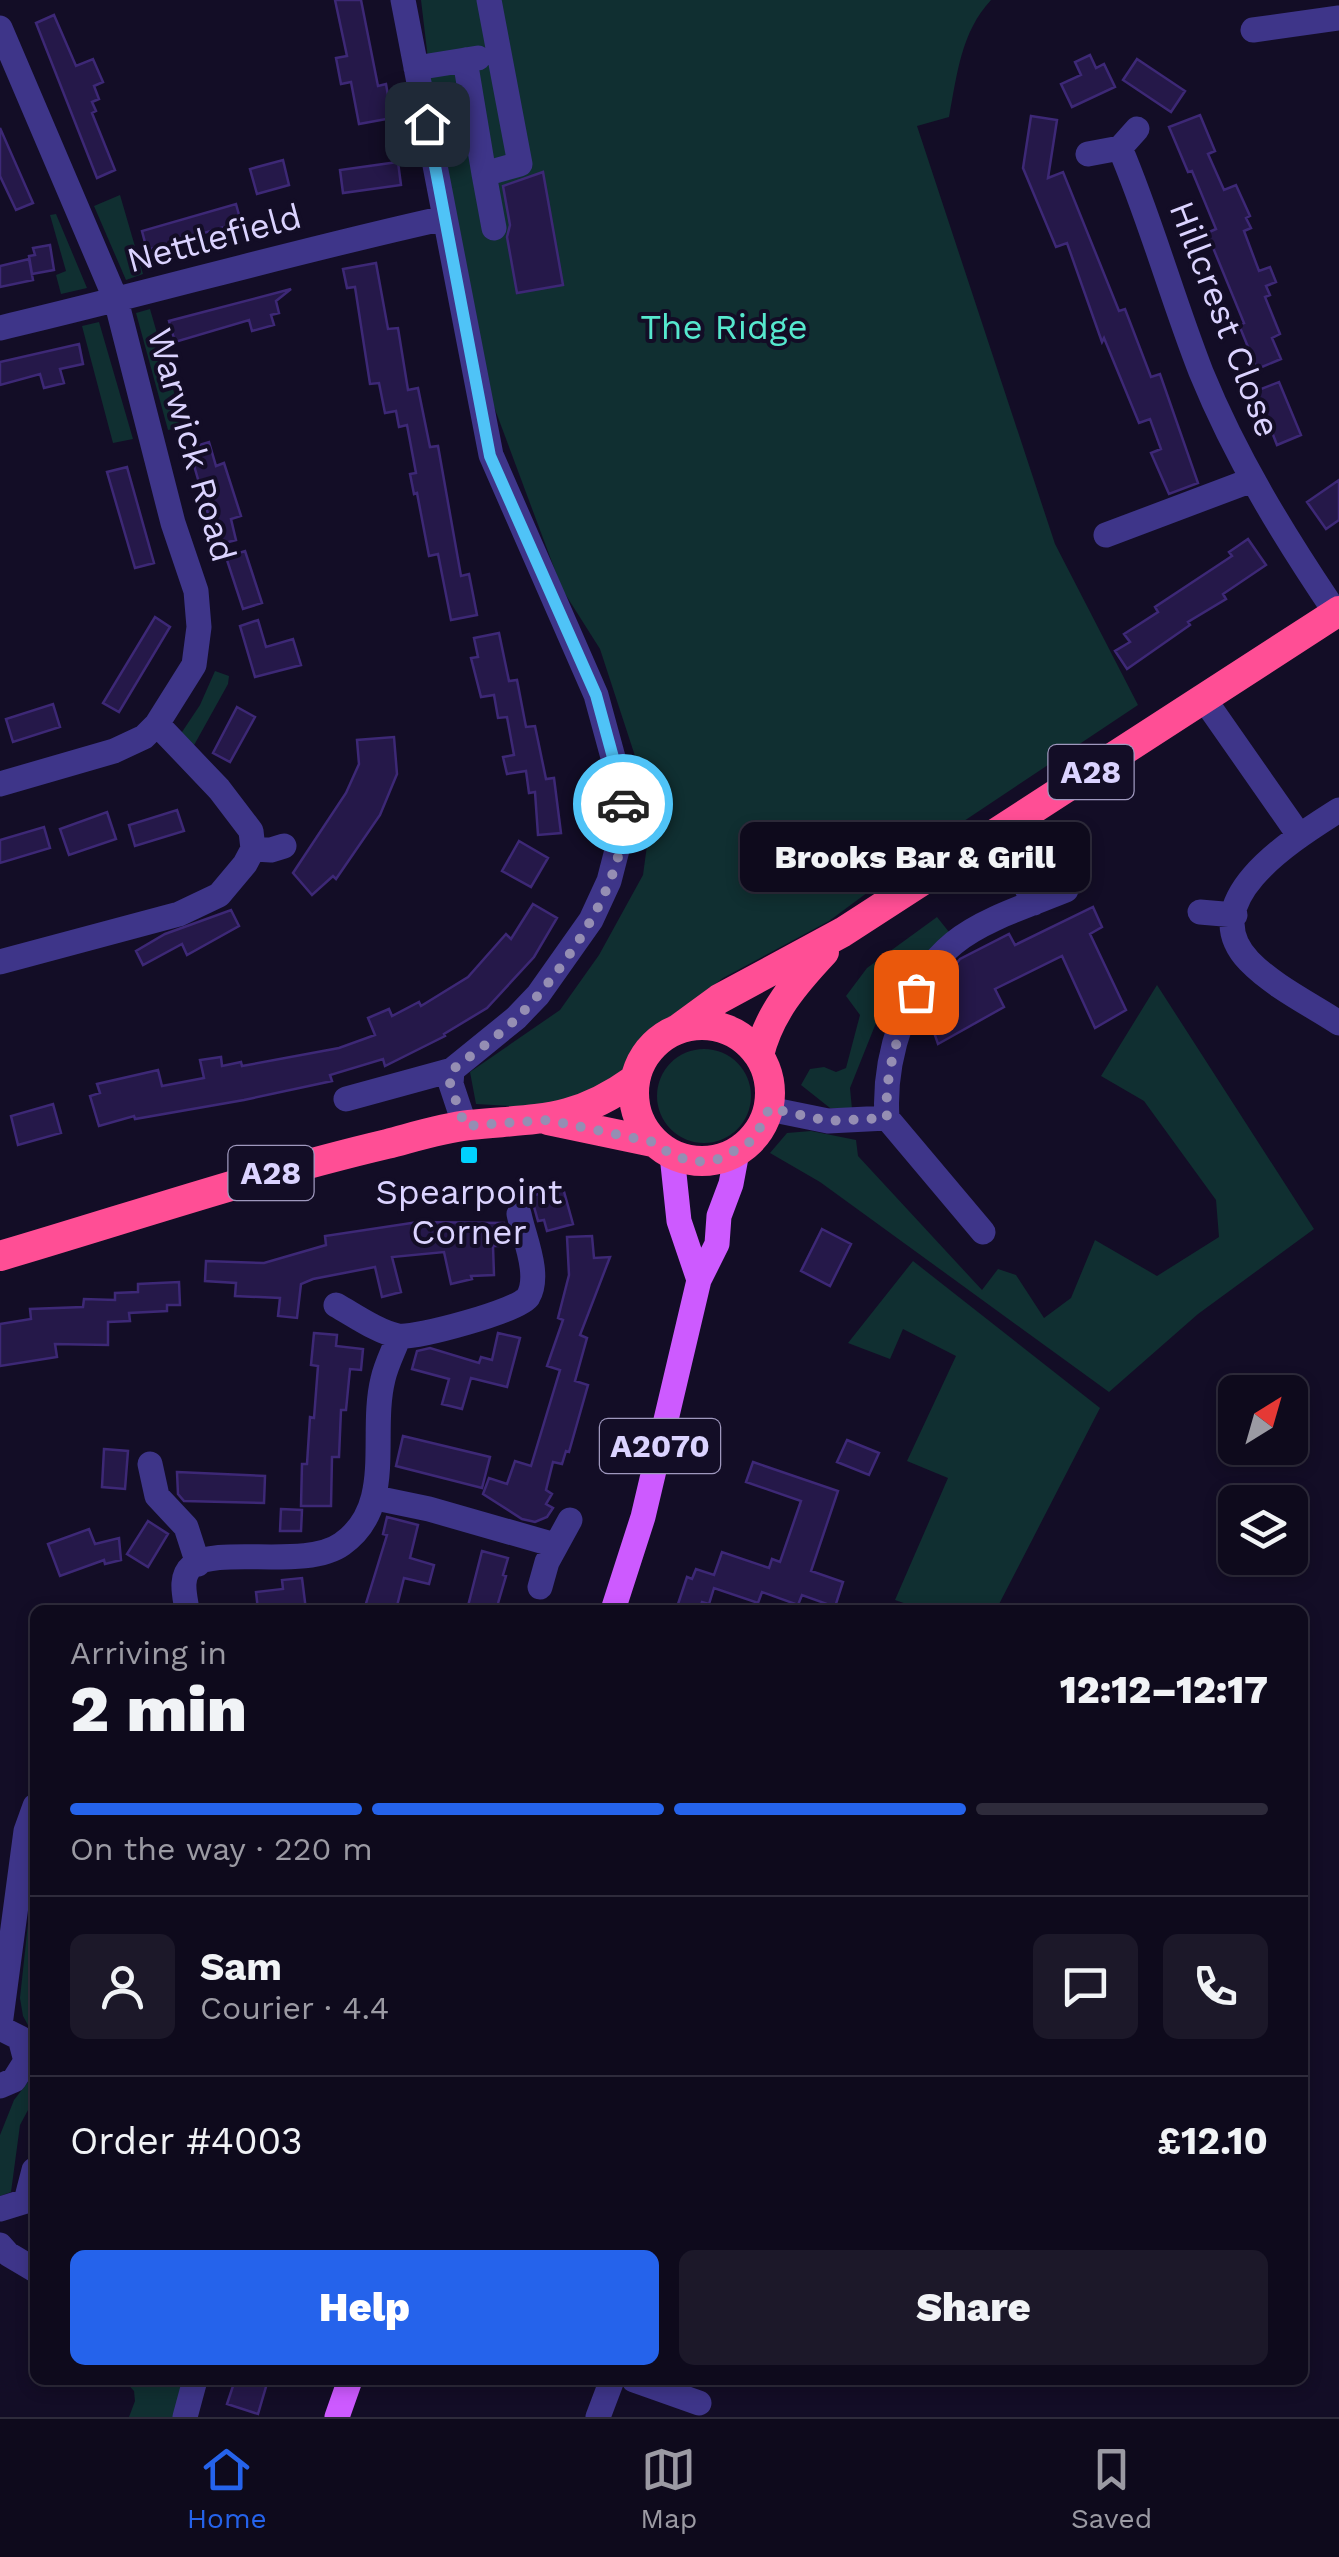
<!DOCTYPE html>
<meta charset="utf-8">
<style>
body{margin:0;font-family:"Work Sans",sans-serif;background:#1c1829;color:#f1f3f6;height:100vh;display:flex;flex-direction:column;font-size:38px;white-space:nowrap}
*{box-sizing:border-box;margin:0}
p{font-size:32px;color:#9b9aa3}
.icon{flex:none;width:55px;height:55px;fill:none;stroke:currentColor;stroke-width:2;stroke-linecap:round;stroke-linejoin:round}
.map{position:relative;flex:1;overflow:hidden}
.panel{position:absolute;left:30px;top:1605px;width:1278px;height:780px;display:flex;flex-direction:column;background:#0e0a1c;border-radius:15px;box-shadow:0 5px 15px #0003,0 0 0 2px #2e2b3b}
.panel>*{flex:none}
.needle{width:65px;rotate:37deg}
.tools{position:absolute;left:1218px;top:1375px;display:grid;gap:20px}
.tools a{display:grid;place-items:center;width:90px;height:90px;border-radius:15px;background:#0e0a1c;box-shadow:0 5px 15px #0003,0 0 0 2px #2e2b3b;font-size:50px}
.pin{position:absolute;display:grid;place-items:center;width:85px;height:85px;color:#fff;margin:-42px;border-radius:20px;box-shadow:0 5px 15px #0006}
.courier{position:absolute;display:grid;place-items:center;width:100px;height:100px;margin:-50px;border:8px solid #4fc3f7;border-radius:50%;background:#fff;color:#222;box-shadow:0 2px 12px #0007}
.bubble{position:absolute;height:70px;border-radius:15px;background:#0e0a1c;box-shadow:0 5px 15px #0003,0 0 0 2px #2e2b3b;font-size:32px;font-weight:800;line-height:70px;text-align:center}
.summary em{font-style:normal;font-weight:800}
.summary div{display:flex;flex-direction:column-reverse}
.summary{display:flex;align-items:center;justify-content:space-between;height:170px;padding:0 40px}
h1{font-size:65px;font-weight:800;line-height:75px}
.bar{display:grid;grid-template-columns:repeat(4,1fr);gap:15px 10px;align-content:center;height:120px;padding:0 40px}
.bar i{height:12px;border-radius:8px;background:#2e2b3b}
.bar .current{background:#2563eb}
.bar p{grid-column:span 4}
.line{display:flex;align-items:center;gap:25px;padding:0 40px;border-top:2px solid #2e2b3b}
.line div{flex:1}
.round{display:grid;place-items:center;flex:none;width:105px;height:105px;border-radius:15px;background:#1c1829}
.cta{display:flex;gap:20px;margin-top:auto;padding:20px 40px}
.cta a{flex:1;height:115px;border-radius:15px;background:#2563eb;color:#fff;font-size:40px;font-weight:800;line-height:115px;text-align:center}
.cta a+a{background:#1c1829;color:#f1f3f6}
.dock{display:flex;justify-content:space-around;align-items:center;height:140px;border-top:2px solid #2e2b3b;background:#0e0a1c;font-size:28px;color:#9b9aa3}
.dock a{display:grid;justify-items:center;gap:5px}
.dock .current{color:#2563eb}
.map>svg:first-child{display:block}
.green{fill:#102f31}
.building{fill:#251849;stroke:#3d2876;stroke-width:2.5}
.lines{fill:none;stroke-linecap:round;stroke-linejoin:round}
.minor{stroke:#3e3589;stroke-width:25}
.major{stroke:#cd5aff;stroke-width:25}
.highway{stroke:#ff4e95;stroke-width:30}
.done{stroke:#958eb3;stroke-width:10;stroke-dasharray:0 18}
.route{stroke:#4fc3f7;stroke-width:12}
.poi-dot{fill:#00d1fe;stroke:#130d26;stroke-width:4}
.labels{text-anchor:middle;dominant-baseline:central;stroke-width:8;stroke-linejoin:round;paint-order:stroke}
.shield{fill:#130d26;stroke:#9f98be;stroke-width:2.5}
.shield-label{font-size:32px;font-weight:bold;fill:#dbd3ff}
.street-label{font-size:35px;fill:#dbd3ff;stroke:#130d26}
.park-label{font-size:35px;fill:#56e8ce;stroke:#130d26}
.poi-label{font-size:35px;fill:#dbd3ff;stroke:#130d26}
</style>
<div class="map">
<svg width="1339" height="2417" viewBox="0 0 1339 2417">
<rect width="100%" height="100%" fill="#130d26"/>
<path class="green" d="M421,0H991C961,32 957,75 949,117L917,126L1055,544L1138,705L964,821L829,921L723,978L642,1042L613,1087L542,1108L476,1104L470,1072L560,1010L599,955L643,875L652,808L600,649L562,589L490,396L444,194Z
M120,195L143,274L126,280L94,206Z
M56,214L87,288L61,294L56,275L66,271L50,215Z
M150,309L184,427L168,430L136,313Z
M99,322L133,439L113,443L82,326Z
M215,671L229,676L228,684L193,747L180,735L200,705Z
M937,917L953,937L934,958L888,993L850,1088L852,1109L830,1108L801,1085L810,1069L824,1067L836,1072L846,1068L860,1015L846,996L867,968Z
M1157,985L1314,1229L1198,1314L1109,1392L820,1182L770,1153L787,1133L811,1131L856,1140L858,1156L982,1290L998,1269L1016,1275L1044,1318L1071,1298L1095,1240L1157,1276L1219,1237L1216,1200L1144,1101L1101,1076Z
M657 1096a47 47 0 1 1 94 0a47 47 0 1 1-94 0Z
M913,1261L1100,1408L996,1610H924L895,1600L948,1478L907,1461L956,1356L903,1329L890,1359L848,1343Z
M35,1858V2038L23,2016L20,1998Z
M35,2073V2097L20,2125L11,2192L0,2196V2135L14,2100Z
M124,2380H183L173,2417H129L135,2401L134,2391Z"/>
<path class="building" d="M335,0H361L378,86L386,84L392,118L359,124L351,82L341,84L336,58L347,56Z
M54,15L76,66L93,59L103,82L94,86L99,99L92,102L96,111L92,113L115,170L97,178L36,23Z
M1090,55L1096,68L1104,64L1115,87L1072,107L1061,84L1081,75L1075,62Z
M1137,59L1185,91L1171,112L1123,80Z
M1200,115L1215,151L1208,154L1224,190L1236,185L1250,216L1246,218L1251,228L1244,231L1259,271L1270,267L1276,282L1266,286L1270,295L1265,297L1280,334L1272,338L1281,359L1257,369L1239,325L1244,323L1207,233L1216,229L1192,171L1188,172L1169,127Z
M1031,116L1057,120L1048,178L1063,172L1119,311L1125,309L1151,377L1160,374L1198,483L1169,494L1151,453L1161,449L1150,419L1139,423L1104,338L1102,342L1067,243L1056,247L1023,168Z
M0,128L33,203L16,210L0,176Z
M283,160L289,185L257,194L250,169Z
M398,162L401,185L343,193L340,170Z
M543,172L563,285L517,293L507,237L510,225L503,186Z
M236,204L241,222L147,250L142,231Z
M50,245L54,270L32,274L29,256L35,255L33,248Z
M29,259L33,280L0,287V266Z
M376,263L388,329L398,328L408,390L418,388L430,447L438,446L461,576L469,574L477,615L451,620L438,554L429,556L417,493L414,494L410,474L416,473L407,425L399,427L396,411L385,413L379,383L370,384L355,287L347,288L343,269Z
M291,289L276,301L279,313L271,315L274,325L252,331L249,320L175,342L169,321Z
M79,344L83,364L60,369L64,383L44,388L40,374L0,385V362Z
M1279,382L1301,435L1277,445L1256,391Z
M209,442L216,466L224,463L241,516L231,519L236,540L217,545L189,448Z
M127,467L154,563L135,568L107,472Z
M1339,480V520L1326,529L1307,502Z
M1248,539L1266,565L1223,594L1226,599L1188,622L1190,625L1127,669L1115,651L1130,642L1124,634L1158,612L1155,607L1232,556L1229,552Z
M245,551L262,603L243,609L226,557Z
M155,617L170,627L119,712L103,703Z
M258,620L266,647L293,639L301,665L255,677L240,626Z
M499,633L509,681L517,680L526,727L535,726L546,779L554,778L561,833L538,835L535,792L529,793L526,771L507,774L503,757L514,755L507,717L498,718L494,695L481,697L471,658L478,657L474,638Z
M53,704L60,727L13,742L6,719Z
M237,707L255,717L230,762L213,753Z
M394,737L397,774L380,815L336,879L333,876L312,895L293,873L346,793L359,764L357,740Z
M177,810L184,831L135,846L129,825Z
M107,812L116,839L69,855L60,829Z
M44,827L50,848L0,863V840Z
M519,841L548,858L531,887L502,871Z
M533,904L557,918L534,957L487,1008L444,1034L445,1036L385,1066L383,1059L330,1075L332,1081L244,1100L135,1119L134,1116L99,1126L90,1096L100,1093L97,1084L158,1070L162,1086L204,1078L200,1060L221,1057L222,1066L241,1062L242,1066L339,1048L375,1035L368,1018L389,1009L392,1016L419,1002L421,1006L468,977L506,934L511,939Z
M1093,907L1102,927L1090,934L1126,1010L1095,1028L1062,956L995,989L1004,1007L938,1044L929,1018L943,1011L935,990L960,959L1009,934L1015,945Z
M231,910L239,926L187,955L182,944L143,965L136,951L165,934Z
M53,1104L61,1133L18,1145L11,1116Z
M563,1188L573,1224L547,1231L544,1220L538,1221L531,1196Z
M418,1222L504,1223L506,1246H493L494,1275L471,1276L472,1279L451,1284L444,1252L392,1257L401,1292L382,1297L375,1267L313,1279L301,1284L297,1318L278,1316L280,1298L235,1296L236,1283L205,1281L206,1261L264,1263L326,1245L325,1236Z
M822,1229L851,1244L830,1286L801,1271Z
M592,1236L594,1258L610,1257L580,1335L587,1338L575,1381L588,1385L569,1452L566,1451L562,1464L553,1462L546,1490L552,1494L546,1504L553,1508L547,1517L535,1522L522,1519L483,1494L489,1478L507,1484L515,1461L531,1466L560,1370L547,1366L563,1320L558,1318L569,1275L567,1237Z
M179,1282L180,1305H167V1311L129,1313L130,1321L108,1322V1345L55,1344L57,1357L0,1366V1324L31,1319L30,1309L83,1307L84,1299L115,1300V1293L138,1292V1284Z
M314,1333L337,1335L336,1346L363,1349L361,1370L350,1369L346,1410H341L339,1457H332L331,1506H301L302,1464H307L310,1417L314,1418L318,1366L311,1365Z
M498,1333L520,1338L507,1387L471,1378L462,1409L442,1404L449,1379L412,1369L417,1351L430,1348L479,1363L481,1357L492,1360Z
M403,1436L490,1457L482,1488L396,1466Z
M847,1440L879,1453L869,1475L837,1462Z
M104,1449L128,1451L125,1489L102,1487Z
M753,1462L838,1491L811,1571L843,1582L835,1607L802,1595L798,1605L762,1592L758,1603L714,1588L709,1604L702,1602L699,1610H676L687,1577L692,1579L696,1569L714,1575L722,1552L769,1568L772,1559L780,1562L801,1501L746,1482Z
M177,1472L265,1476L264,1503L184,1501L178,1494Z
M281,1509L302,1510L301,1531H280Z
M387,1517L418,1525L410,1558L434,1565L429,1584L404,1578L396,1610H364L387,1535L383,1534Z
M148,1521L168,1534L148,1567L127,1554Z
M89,1529L95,1544L119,1538L121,1560L105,1564L104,1560L60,1576L48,1544Z
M482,1551L508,1558L503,1575L506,1576L496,1610H467Z
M302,1578L306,1610H258L256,1592L283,1589L282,1580Z
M235,2380H268L258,2414L227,2404Z"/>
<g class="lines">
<path class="minor" d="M403,0L491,455L596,695L620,783L625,819L609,881L591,920L538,995L516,1018L452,1070L451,1084L465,1126
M0,28L116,300L173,523L196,591L199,627L194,665L157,724L144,737L114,751L0,784
M1253,30L1339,18
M465,60L484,174L520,164L489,0
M416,68L478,58
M1120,148C1151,221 1172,298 1201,372C1236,458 1284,536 1336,613
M1088,154L1120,148L1137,129
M484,174L494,228
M0,328C149,293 296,251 445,218
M1106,535L1252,480
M1204,699L1299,835
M1339,810C1297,837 1191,900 1249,961C1273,986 1310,1004 1339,1023
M999,831L1034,903
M253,849L271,850L284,846
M1200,912L1235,915
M0,962L179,914L219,895L245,864L253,849L251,831L219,789L157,724
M346,1099L452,1070
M769,1109L828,1121L887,1118L983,1232
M887,1118C883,1059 906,982 954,943C983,919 1032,904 1066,890
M336,1305C354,1315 378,1332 398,1336C415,1339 521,1310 528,1297C541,1275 524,1238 519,1214
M150,1464L157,1496L186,1527L198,1564
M376,1498L429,1509L555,1545
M540,1587L547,1562L570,1520
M187,1610C185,1596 179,1577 192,1566C217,1545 306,1570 342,1544C396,1506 369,1435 383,1379C386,1365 394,1350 399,1336
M0,2025L26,1831L35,1806
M0,2028L20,2038L26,2061L14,2080L0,2086
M0,2209L26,2201L34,2170
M0,2245L8,2254L35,2270
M634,2380L699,2403
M185,2417L195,2380
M598,2417L612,2380"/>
<path class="major" d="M672,1155L679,1221L699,1280
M613,1610L643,1517L699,1280L717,1244L719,1216L731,1184L737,1152
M337,2417L350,2380"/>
<path class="highway" d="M634 1093a68 68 0 1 1 136 0a68 68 0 1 1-136 0Z
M678,1029L719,999L843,932L1339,611
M759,1055C769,1013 795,983 824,952
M548,1120L653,1142
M0,1256C129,1218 256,1175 387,1144C414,1137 442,1128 469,1125C538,1118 574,1123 634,1080"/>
</g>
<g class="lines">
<path class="done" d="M623,804C632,874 566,968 519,1016C499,1036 474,1053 452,1070L450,1084L465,1126L548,1120L653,1142L672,1155L694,1162L716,1160L748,1144L764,1122L769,1108L828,1121L887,1118C884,1073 898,1033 916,992"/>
<path class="route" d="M427,124L490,456L596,695L620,783L623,804"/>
</g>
<rect class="poi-dot" x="459" y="1145" width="20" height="20" rx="5"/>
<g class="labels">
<g class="shield">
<rect x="1048.5" y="745" width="85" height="54" rx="8"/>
<rect x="228.5" y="1146" width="85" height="54" rx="8"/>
<rect x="600" y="1419" width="120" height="54" rx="8"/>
</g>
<g class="shield-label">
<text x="1091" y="772">A28</text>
<text x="271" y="1173">A28</text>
<text x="660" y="1446">A2070</text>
</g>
<g class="street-label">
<text transform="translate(214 238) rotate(-15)">Nettlefield</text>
<text transform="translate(1225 319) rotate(69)">Hillcrest Close</text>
<text transform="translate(192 445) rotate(74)">Warwick Road</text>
</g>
<g class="park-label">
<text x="724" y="327">The Ridge</text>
</g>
<g class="poi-label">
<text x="469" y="1192">Spearpoint<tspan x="469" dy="40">Corner</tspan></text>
</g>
</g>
</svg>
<div class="tools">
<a><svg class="needle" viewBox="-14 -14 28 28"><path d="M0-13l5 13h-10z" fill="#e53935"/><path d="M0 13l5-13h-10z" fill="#9b9aa3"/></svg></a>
<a><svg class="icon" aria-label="layers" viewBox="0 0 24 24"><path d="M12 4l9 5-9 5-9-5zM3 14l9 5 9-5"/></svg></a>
</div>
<div class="pin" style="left:916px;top:992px;background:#ea580c"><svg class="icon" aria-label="bag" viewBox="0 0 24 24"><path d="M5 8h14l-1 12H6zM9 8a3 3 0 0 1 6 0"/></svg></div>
<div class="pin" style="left:427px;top:124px;background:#1f2937"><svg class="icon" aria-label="home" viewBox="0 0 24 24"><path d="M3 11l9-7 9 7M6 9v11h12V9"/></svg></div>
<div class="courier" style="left:623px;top:804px"><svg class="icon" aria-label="car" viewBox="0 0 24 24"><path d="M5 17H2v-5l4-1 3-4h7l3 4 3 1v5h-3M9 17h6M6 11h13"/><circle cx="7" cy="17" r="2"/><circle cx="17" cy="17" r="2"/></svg></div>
<div class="bubble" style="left:740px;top:822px;width:350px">Brooks Bar &amp; Grill</div>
<section class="panel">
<div class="summary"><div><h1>2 min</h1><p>Arriving in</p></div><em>12:12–12:17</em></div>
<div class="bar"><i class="current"></i><i class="current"></i><i class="current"></i><i></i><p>On the way · 220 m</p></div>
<div class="line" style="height:180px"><a class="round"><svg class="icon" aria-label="person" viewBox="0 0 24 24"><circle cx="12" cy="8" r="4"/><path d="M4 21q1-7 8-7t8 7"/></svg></a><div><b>Sam</b><p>Courier · 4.4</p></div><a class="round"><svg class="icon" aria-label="chat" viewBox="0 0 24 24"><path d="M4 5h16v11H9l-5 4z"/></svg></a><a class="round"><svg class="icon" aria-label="phone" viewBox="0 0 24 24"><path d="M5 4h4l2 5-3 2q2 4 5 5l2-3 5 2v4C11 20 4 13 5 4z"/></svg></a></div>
<div class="line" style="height:130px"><div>Order #4003</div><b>£12.10</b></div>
<div class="cta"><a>Help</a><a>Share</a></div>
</section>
</div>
<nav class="dock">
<a class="current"><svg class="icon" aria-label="home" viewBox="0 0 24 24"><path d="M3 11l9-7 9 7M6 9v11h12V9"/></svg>Home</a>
<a><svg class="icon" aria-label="map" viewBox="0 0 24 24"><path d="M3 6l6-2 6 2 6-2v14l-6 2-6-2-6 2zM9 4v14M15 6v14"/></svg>Map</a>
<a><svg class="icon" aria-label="saved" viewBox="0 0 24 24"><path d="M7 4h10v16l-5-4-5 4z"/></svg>Saved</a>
</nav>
